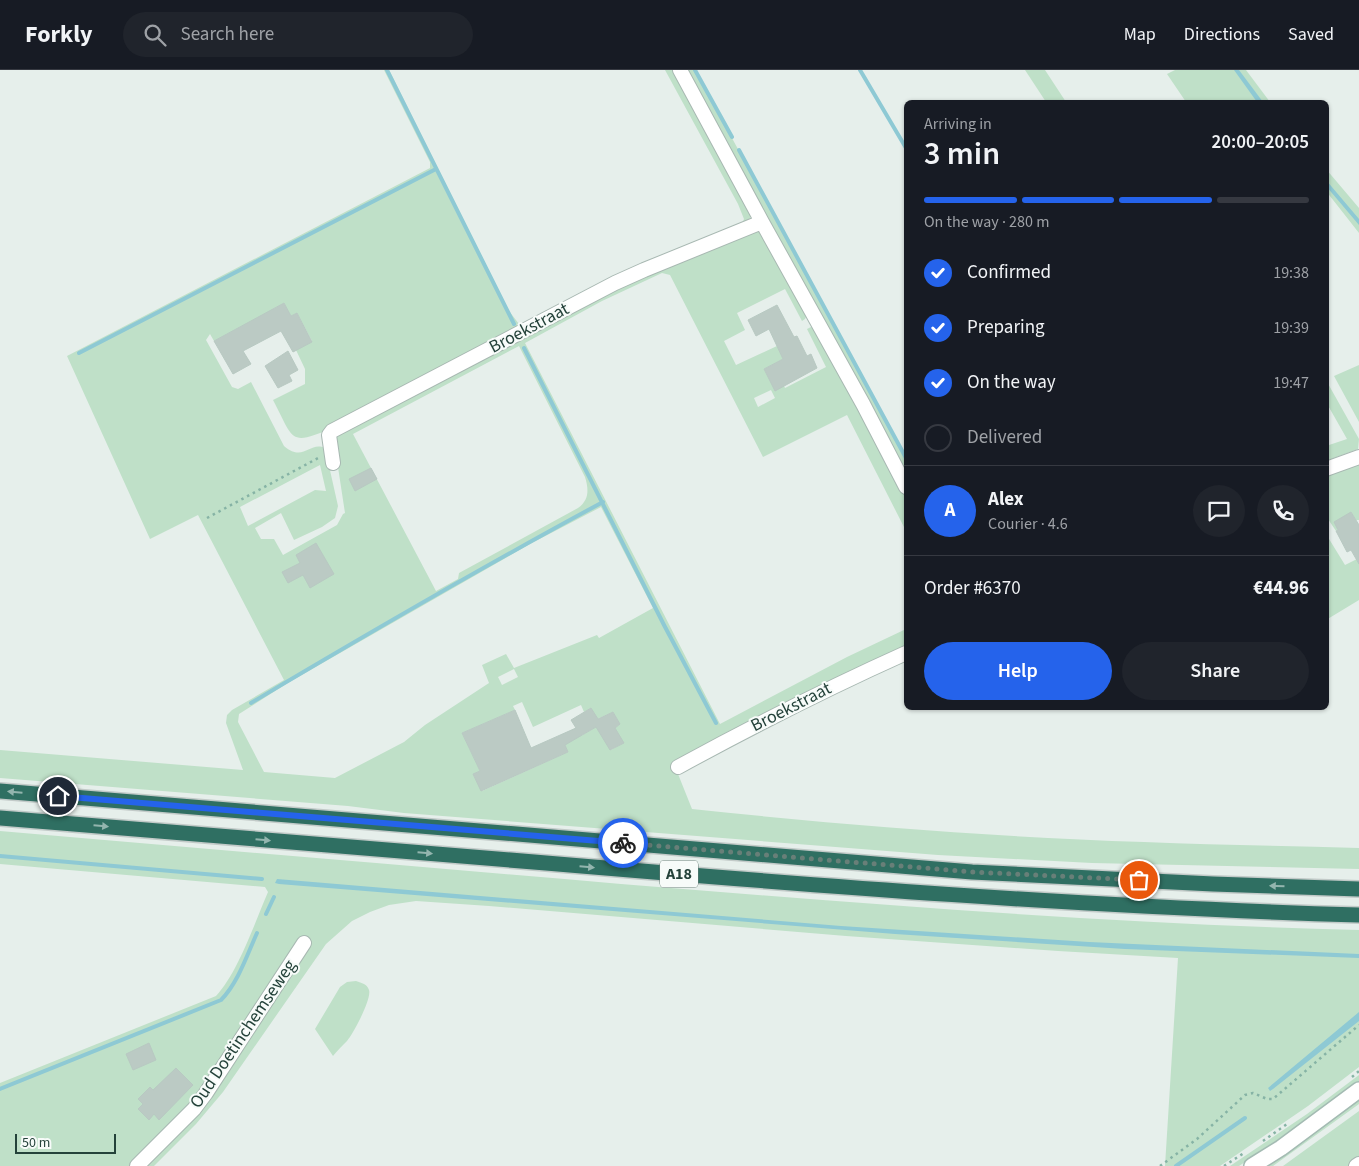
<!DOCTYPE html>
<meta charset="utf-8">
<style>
body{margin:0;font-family:"Source Sans 3",sans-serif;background:#20242c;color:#f1f3f6;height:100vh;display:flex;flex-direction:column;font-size:19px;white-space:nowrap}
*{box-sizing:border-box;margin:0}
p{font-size:16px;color:#9ea1a6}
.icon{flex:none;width:28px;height:28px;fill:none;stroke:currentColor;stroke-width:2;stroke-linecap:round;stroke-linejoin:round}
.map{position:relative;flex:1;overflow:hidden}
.side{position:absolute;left:904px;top:30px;width:425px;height:610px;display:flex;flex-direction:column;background:#171b24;border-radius:8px;box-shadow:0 1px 4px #0004}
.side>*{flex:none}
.scale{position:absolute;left:15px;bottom:12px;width:101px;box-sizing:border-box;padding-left:5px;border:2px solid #24423a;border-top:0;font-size:14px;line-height:18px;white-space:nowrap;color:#24423a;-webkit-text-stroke:4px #f7fbf9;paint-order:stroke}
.pin{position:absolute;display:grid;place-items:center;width:42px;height:42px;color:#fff;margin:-21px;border:2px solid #fff;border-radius:50%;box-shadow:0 1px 5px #0007}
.courier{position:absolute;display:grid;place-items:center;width:50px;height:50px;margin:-25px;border:4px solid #2563eb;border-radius:50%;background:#fff;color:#222;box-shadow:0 1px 6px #0007}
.head em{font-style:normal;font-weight:600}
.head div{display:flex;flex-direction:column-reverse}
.head{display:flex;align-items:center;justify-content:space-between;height:85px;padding:0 20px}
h1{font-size:32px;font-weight:600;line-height:38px}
.bar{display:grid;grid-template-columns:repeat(4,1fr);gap:8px 5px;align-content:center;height:60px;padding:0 20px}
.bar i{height:6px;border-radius:4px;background:#363941}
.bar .selected{background:#2563eb}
.bar p{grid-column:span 4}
.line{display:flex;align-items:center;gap:12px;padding:0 20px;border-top:1px solid #363941}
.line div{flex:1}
.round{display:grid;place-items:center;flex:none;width:52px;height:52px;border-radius:26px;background:#20242c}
ol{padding:0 20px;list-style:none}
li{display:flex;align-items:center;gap:15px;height:55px}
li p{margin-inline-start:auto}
li .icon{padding:5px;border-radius:50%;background:#2563eb;color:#fff;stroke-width:4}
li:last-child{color:#9ea1a6}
li i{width:28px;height:28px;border:2px solid #363941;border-radius:50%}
.primary-button{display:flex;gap:10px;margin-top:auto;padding:10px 20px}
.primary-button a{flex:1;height:58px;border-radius:30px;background:#2563eb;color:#fff;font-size:20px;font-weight:600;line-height:58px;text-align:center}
.primary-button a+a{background:#20242c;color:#f1f3f6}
header{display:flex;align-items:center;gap:30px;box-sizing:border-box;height:70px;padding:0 25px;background:#171b24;border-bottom:1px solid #363941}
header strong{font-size:24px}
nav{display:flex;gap:28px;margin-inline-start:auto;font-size:18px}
.search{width:350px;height:45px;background:#20242c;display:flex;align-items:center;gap:12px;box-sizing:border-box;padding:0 18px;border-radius:28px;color:#9ea1a6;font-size:19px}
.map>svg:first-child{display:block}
.green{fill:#bfe0c8;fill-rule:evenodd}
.water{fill:#8ec9d4}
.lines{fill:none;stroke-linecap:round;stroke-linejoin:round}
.stream{stroke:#8ec9d4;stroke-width:4}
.building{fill:#bbcac4;stroke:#b8c9c2}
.street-casing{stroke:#a8b8b2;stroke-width:16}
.secondary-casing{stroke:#a4bbb3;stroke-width:18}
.highway-casing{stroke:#c2cac8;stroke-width:18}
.path{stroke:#86b3a5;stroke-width:2.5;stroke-dasharray:2.5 4;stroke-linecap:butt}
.street{stroke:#fff;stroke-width:14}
.secondary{stroke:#fff;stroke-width:15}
.highway{stroke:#2f6f62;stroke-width:15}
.oneway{fill:#93b5ae}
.done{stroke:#687f78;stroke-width:5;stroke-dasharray:0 9}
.route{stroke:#2563eb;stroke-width:6}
.labels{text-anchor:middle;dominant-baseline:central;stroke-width:4;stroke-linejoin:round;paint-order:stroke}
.shield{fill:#f7fbf9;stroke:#637a73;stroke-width:1}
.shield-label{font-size:16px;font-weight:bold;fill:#24423a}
.street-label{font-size:18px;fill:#24423a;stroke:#f7fbf9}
</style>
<header>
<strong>Forkly</strong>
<div class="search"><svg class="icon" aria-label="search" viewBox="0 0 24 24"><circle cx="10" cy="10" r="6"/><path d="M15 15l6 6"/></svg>Search here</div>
<nav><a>Map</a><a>Directions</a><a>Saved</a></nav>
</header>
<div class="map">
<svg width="1359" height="1096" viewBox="0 0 1359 1096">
<rect width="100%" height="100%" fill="#e6efeb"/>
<path class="green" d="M384,0H389L509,241L519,254L524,255L634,197L676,179L742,154L744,149L738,134L665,0H674L750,140L751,146L747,154L642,197L608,213L335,357C289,376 295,372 273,330L305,314V299L296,280L312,271L297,243L291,246L284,233L273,239L279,252L276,253L270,242L214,271L210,264L206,270L232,317L238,319L251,312L284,376C304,393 309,371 325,378L338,436L335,448L322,457L294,470L281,443L255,458L261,469H274L283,485L337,455L343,444L345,443L334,371L336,366L344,360L631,209L746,162H761L765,165L808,243L805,249L802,251L785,219L737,243L745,260L724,271L736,295L777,276L783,289L764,299L770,310L779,305L785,318L826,297L807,259L811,257L817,259L880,373L906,426V461L847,345L763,387L670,205L662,203L602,231L525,273L720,654L847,587L906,559V577C827,613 750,651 674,694L692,739C842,755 993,767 1144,772C1215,775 1287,776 1359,778V799L1092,793L938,785L404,743L348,736L0,708V680L243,700L226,653L227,645L232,640L284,610L198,445L150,469L67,286L430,98V92ZM519,276L585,407C589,420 589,430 578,438L459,503L458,509L436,521L353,364ZM771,320L775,328L758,337L754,328ZM320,395L326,421L315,420L248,456L240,437ZM601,437L653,538L599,568L597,565L514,598L506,584L482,595L489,613L425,655L404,672L335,708L264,702L238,652L239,644L286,614L530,474ZM514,599L518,607L502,615L498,607ZM522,632L533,657L581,635L584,642L591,638L597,649L613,642L620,654L615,658L623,673L611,680L597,656L581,666L576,658L561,665L568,682L482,721L473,704L480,701L462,663L515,640L513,636Z
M686,0H695L906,388V404Z
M1025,0H1045L1066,32H1046Z
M1175,0H1246L1270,32H1186L1167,4Z
M1326,99L1359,138V163L1326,121Z
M1359,295V352L1334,306Z
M1326,310L1359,369L1358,379L1326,391V376L1347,369L1326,332Z
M1359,391V450H1356L1351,442L1336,461L1326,446V404Z
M1326,464L1345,495L1359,488V530L1326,550Z
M0,761C207,779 414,796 621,814C867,834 1112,854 1359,860V997L1308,1036L1220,1096H1165L1178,888L1058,881L846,866L489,836L416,831L389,835L370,842L352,851L326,874L223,1022L196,1054L154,1096H145L231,980L180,1046L130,1096H0V1013L216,926C238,903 255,852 268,822L265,817L0,794Z
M356,911C362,913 367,914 369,920C372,929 353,964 347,971C342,976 337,981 333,986L315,959L340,917L347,912Z
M1359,1005V1012L1301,1054L1239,1096H1230L1307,1044Z
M1359,1029V1034L1273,1096H1264Z
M1359,1041V1090L1350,1096H1283Z"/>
<path class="water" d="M1234,0H1239L1263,32H1257Z
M1326,110L1359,149V155L1326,116Z
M277,809L841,856L1089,872L1359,884V888L1125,879L895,864L279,814L275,813Z
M1359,942V951L1273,1019L1270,1021L1268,1018Z"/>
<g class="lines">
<path class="stream" d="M387,0L514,254
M695,0L732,67
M860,0L906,78
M739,80L906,388
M524,278L664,555L716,653
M79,283L436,99
M251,633C367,564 484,496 603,432
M0,786L262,809
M266,844L274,827
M0,1019L221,930C238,913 247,885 257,863
M1176,1096L1245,1048"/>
</g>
<path class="building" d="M284,233L291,246L297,243L312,272L293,282L281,261L243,281L251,294L233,304L214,271Z
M777,235L794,267L797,266L807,286L811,284L817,298L775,321L764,299L783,289L769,259L756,266L748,250Z
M288,281L298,300L289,305L292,311L278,318L265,296Z
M371,398L377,409L355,421L349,409Z
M1351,442L1359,455V494L1351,480L1347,482L1336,461L1338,460L1334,452Z
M316,473L334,504L310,518L303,505L288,513L282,502L300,493L296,485Z
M591,638L598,649L613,642L620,654L615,658L624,673L610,680L596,657L565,675L568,682L481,721L473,704L480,701L462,663L515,640L531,678L576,658L571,650Z
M149,973L156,990L133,1000L126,984Z
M176,998L193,1015L159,1050L154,1044L149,1050L138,1039L143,1034L138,1029L150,1017L153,1020Z"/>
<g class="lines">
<defs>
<path id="street" d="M680,0L762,152L863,334L906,417
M333,393L329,365L332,361L615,213L644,200L762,152
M1326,399L1359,387
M678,697C753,656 828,618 906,583
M137,1096L194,1039L206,1023L304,873
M1356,1096L1359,1094"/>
<path id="secondary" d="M1252,1096L1281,1078L1359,1020"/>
<path id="highway" d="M0,721L972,802L1213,814L1359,819
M0,748C182,763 364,778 546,793C817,816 1087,837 1359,845"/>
</defs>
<use href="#street" class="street-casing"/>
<use href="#secondary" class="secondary-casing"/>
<use href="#highway" class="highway-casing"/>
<path class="path" d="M207,448L320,387
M1352,1007L1359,1001
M1263,1071L1287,1054
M1160,1096L1197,1069L1245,1025L1253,1023L1267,1029H1273L1359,955
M1224,1096L1244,1083"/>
<use href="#street" class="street"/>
<use href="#secondary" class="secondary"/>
<use href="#highway" class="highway"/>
</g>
<defs><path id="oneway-solid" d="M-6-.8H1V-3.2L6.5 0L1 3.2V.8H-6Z" transform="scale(1.25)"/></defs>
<g class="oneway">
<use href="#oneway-solid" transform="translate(15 722) rotate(-175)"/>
<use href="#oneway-solid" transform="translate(101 756) rotate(5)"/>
<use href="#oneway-solid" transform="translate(263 770) rotate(5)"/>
<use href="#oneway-solid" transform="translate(425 783) rotate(5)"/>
<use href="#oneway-solid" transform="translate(587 797) rotate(5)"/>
<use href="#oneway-solid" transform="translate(1277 816) rotate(-178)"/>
</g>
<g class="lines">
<path class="done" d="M623,773L972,802L1139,810"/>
<path class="route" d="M58,726L623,773"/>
</g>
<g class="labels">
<rect class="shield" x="660" y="790.5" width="38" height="27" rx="4"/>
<g class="shield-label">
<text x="679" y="804">A18</text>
</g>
<g class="street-label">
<text transform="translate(529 258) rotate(-28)">Broekstraat</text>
<text transform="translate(791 637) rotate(-27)">Broekstraat</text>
<text transform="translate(243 964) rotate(-56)">Oud Doetinchemseweg</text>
</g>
</g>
</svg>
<div class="scale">50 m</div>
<div class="pin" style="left:1139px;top:810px;background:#ea580c"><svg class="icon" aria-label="bag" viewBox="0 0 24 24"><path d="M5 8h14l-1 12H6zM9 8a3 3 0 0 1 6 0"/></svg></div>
<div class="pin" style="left:58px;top:726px;background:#1f2937"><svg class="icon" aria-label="home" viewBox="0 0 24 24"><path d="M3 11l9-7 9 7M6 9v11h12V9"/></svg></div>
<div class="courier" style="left:623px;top:773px"><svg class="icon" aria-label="bike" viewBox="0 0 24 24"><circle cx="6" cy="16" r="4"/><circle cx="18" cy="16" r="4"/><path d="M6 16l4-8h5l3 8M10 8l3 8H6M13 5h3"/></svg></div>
<section class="side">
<div class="head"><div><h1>3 min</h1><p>Arriving in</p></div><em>20:00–20:05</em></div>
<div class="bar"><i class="selected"></i><i class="selected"></i><i class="selected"></i><i></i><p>On the way · 280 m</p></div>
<ol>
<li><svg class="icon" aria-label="check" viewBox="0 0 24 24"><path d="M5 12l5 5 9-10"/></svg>Confirmed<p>19:38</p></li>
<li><svg class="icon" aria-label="check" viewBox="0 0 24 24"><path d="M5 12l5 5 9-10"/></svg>Preparing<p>19:39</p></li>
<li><svg class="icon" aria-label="check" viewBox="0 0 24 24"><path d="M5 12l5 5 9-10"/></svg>On the way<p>19:47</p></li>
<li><i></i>Delivered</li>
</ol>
<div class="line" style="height:90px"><b class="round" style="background:#2563eb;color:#fff">A</b><div><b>Alex</b><p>Courier · 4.6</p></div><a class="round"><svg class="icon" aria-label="chat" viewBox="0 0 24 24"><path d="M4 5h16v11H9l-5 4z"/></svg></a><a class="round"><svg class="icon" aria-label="phone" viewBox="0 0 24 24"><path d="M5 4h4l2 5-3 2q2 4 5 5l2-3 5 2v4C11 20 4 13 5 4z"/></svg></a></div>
<div class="line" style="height:65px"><div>Order #6370</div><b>€44.96</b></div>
<div class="primary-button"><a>Help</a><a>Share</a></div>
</section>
</div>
